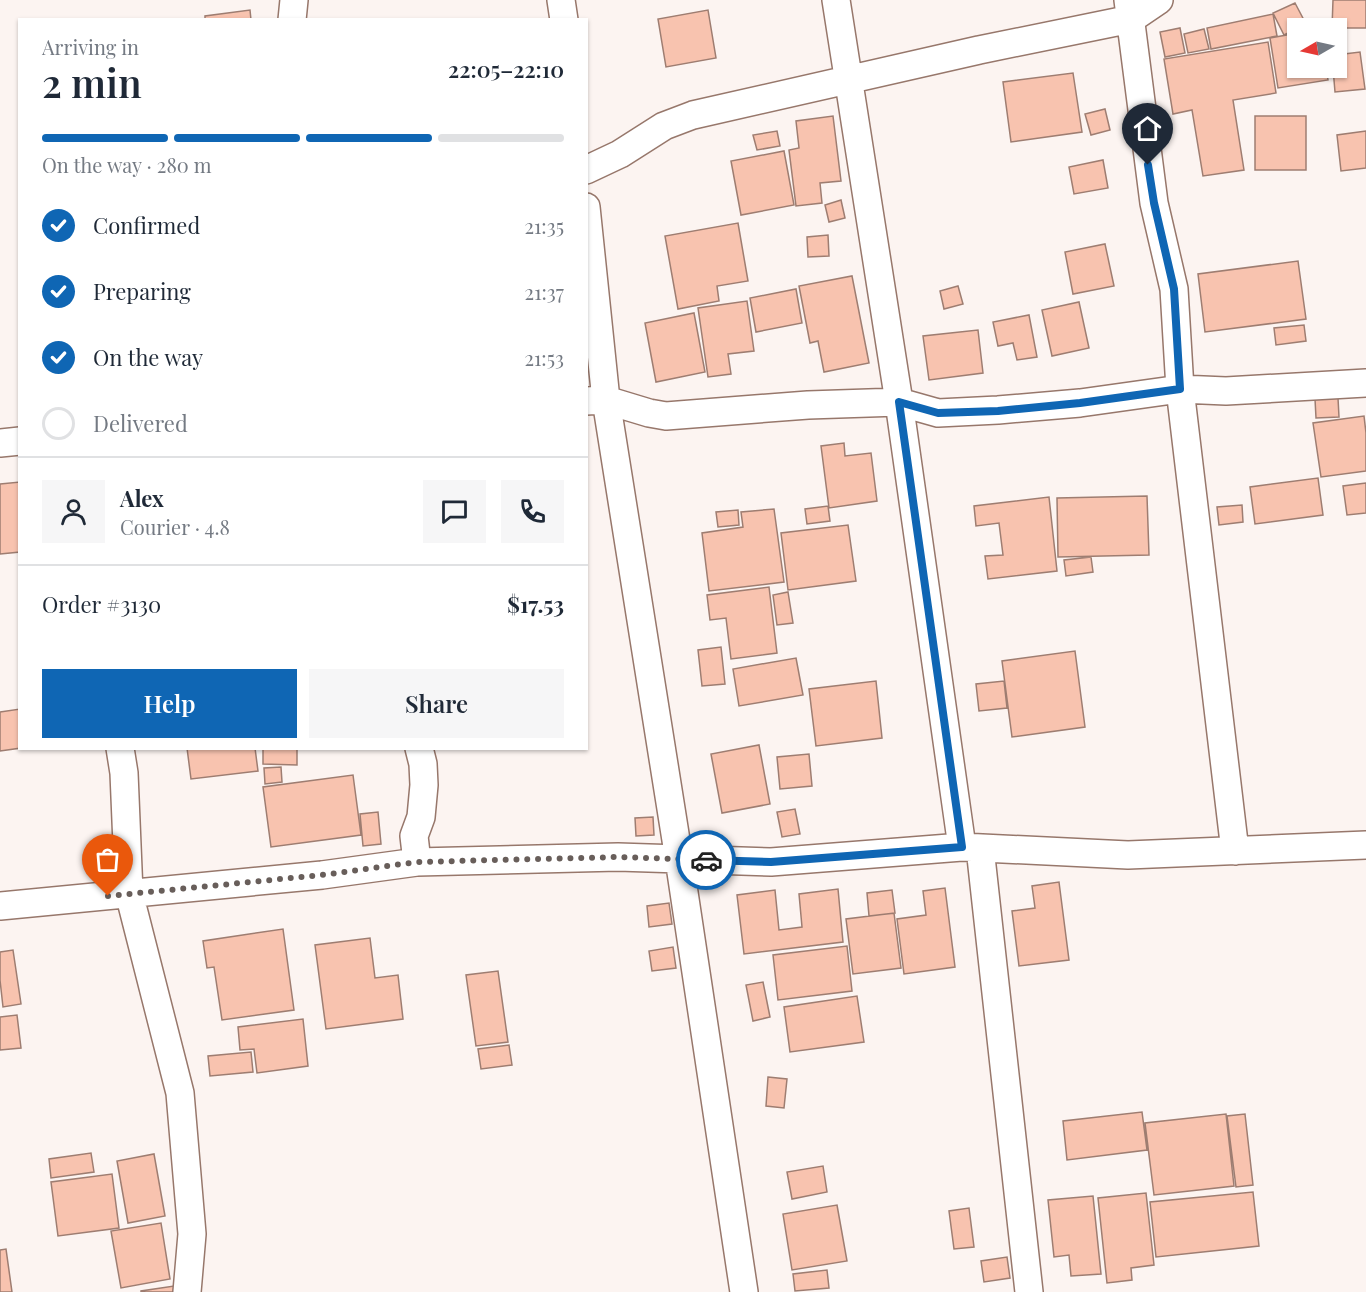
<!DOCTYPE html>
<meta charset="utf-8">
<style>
body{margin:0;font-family:"Playfair Display",serif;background:#f6f6f7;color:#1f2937;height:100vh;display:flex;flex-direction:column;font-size:22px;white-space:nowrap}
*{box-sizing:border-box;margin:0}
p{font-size:20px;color:#747a83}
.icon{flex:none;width:33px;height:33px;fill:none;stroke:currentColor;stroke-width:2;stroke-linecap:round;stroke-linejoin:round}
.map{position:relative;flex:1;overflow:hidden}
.side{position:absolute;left:18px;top:18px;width:570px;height:732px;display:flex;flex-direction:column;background:#fff;border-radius:0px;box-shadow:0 2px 4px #0004}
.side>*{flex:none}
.needle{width:39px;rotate:261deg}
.tools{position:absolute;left:1287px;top:18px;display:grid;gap:12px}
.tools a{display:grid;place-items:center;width:60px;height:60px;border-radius:0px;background:#fff;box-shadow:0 2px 4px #0004;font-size:30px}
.pin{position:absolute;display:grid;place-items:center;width:51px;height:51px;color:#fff;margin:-62px -26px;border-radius:50% 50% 50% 0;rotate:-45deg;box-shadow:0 0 6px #0007}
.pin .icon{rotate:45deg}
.courier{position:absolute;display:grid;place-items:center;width:60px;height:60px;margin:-30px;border:4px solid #0f66b4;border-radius:50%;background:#fff;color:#222;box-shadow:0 2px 8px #0007}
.headline em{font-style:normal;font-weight:600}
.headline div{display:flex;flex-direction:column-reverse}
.headline{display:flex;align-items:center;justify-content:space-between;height:102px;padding:0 24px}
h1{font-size:39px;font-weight:600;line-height:45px}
.bar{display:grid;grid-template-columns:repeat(4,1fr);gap:9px 6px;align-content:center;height:72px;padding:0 24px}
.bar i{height:8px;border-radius:4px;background:#e0e1e3}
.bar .on{background:#0f66b4}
.bar p{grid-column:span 4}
.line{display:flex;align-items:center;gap:15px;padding:0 24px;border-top:2px solid #e0e1e3}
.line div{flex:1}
.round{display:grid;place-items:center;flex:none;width:63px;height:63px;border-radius:0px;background:#f6f6f7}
ol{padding:0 24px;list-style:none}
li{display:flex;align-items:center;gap:18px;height:66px}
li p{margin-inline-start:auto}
li .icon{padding:6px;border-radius:50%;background:#0f66b4;color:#fff;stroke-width:4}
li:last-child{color:#747a83}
li i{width:33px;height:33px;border:3px solid #e0e1e3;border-radius:50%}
.button{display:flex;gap:12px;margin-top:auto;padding:12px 24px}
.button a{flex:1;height:69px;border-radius:0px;background:#0f66b4;color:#fff;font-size:24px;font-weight:600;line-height:69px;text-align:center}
.button a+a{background:#f6f6f7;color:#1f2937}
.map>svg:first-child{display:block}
.building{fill:#f8c3af;stroke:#9e7d71;stroke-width:1.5}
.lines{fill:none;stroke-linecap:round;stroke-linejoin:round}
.street-casing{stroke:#97776b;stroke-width:30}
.street{stroke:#fff;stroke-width:27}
.done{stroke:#685e5a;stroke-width:6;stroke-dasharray:0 10.8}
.route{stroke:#0f66b4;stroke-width:8}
</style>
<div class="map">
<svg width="1366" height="1292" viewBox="0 0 1366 1292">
<rect width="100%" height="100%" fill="#fcf4f1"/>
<path class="building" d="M1333,0H1366V28H1332Z
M1295,3L1306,24L1284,35L1273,13Z
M250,10L251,20H205V16Z
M708,10L716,58L666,67L658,19Z
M1273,14L1277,36L1211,49L1207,28Z
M1180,28L1185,53L1165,57L1160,32Z
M1204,29L1209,49L1188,53L1184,34Z
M1298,33V68H1326L1328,80L1278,88L1270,38Z
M1268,42L1276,93L1233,100L1244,170L1203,176L1192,110L1173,114L1164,59Z
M1360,52L1365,89L1335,92L1333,68H1336V55Z
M1073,73L1082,132L1011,142L1003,82Z
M1105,109L1110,130L1091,135L1085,114Z
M833,116L841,181L820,183L822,203L796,206L789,150L799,148L796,121Z
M1255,116H1306V170H1255Z
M777,131L780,146L757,150L753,135Z
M1366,131V168L1341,171L1337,135Z
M784,151L794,205L741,215L731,161Z
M1103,160L1108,188L1074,194L1069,167Z
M841,200L845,218L829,222L825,205Z
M738,223L748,281L717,286L719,301L678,309L665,236Z
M828,235L829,256L808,257L807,237Z
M1105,244L1114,286L1073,294L1065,252Z
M1298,261L1306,319L1205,332L1198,274Z
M852,276L869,363L824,372L818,341L810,343L799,286Z
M958,286L963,304L944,309L940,291Z
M796,289L802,323L756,332L750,298Z
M747,301L754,351L728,354L731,374L708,377L698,308Z
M1079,302L1089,348L1052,356L1042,310Z
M694,313L705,372L656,382L645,323Z
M1029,315L1037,357L1017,360L1013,343L998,346L993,322Z
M1304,325L1306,341L1276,345L1274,328Z
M978,330L983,373L929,380L923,336Z
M1338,398L1339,417L1316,418L1315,399Z
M1364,416L1366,433V471L1321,477L1313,423Z
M844,443L845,456L871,453L877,501L829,508L821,446Z
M1318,478L1323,515L1255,524L1250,487Z
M20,482V552L0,554V484Z
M1366,483V513L1347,515L1343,486Z
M1147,496L1149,555L1058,557L1057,498Z
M1049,497L1057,571L988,579L985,556L1003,555L999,523L976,526L974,506Z
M1242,505L1243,522L1219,525L1217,507Z
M828,506L830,521L807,524L805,509Z
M774,509L784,582L709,591L702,533L743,527L741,512Z
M738,510L739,525L718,527L716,512Z
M848,525L856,581L788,590L781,533Z
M1091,557L1093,572L1066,576L1064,560Z
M769,587L777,653L731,659L726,618L710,620L707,595Z
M788,592L793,623L777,625L773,595Z
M721,647L725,684L702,686L698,650Z
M1075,651L1085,727L1012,737L1002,661Z
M796,658L803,695L739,706L733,669Z
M876,681L882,738L816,746L809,689Z
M1004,681L1007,708L979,711L976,684Z
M20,709L21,748L0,751V712Z
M759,745L770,804L722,813L711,754Z
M187,748H255L258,771L191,779Z
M263,748L297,749V765L263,764Z
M809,754L812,786L780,789L777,757Z
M281,767L282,782L265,784L264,768Z
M353,775L361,835L271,847L263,787Z
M795,809L800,834L782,837L777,812Z
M378,812L381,844L363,846L360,814Z
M653,817L654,835L636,836L635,818Z
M1059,882L1069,960L1019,966L1012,911L1035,908L1032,886Z
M945,888L955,967L904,974L897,919L926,915L923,891Z
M838,889L843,942L744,954L737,895L775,890L779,930L802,927L799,894Z
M892,890L895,913L869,916L867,893Z
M669,903L672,924L649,927L647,906Z
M894,913L901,968L853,974L846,919Z
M283,929L294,1010L222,1020L214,967L207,968L203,941Z
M370,938L375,978L398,975L403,1019L326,1029L315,945Z
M847,946L852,991L778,1000L773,955Z
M673,947L676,968L652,971L649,951Z
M13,950L21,1004L3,1007L0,980V952Z
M498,971L508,1042L476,1046L466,975Z
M763,982L770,1017L753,1021L746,985Z
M857,996L864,1042L790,1052L784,1007Z
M17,1015L21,1048L0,1050V1017Z
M303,1019L308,1066L257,1073L254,1049L240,1050L238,1027Z
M509,1045L512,1065L481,1069L478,1049Z
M251,1052L253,1072L210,1076L208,1056Z
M768,1077L787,1079L784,1108L766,1106Z
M1142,1112L1147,1150L1067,1160L1063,1121Z
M1226,1114L1234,1186L1154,1195L1145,1123Z
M1245,1114L1253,1185L1236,1187L1227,1116Z
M91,1153L94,1172L51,1178L49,1159Z
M154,1154L165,1216L128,1223L117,1161Z
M823,1166L827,1192L792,1199L787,1172Z
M112,1174L119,1228L58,1236L51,1182Z
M1253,1192L1259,1246L1156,1257L1150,1202Z
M1146,1193L1154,1265L1131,1268L1132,1280L1107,1283L1098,1198Z
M1093,1196L1101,1274L1071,1276L1069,1255L1054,1257L1048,1200Z
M837,1205L847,1261L792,1270L783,1214Z
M969,1208L974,1247L954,1249L949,1211Z
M161,1223L170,1279L121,1288L111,1231Z
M6,1249L12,1292H0V1250Z
M1007,1257L1010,1278L984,1282L981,1261Z
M827,1270L829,1288L795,1291L793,1274Z
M174,1286L175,1292H141V1291Z"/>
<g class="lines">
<defs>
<path id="street" d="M561,0L564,20
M836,0L899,402L962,847
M1128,0L1154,203L1174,289L1180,389L1235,851
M292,20L294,0
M586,170L620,154L664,126L693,115L979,50L1131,19L1159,0
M586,207L606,400L679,859L744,1292
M586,401L606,400L649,413L666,416L808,405L899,402L938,413L998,410L1080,403L1180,389L1226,391L1366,383
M0,443L20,441
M120,748L124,773L129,893L180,1093L192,1234L187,1292
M980,848L1029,1292
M417,862L414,836L421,817L424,785L423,764L419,748
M0,906L322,875L417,862L618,857L771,862L962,847L1128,855L1366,845"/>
</defs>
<use href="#street" class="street-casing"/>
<use href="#street" class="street"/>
</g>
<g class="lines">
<path class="done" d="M108,896L322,875L417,862L618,857L706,860"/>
<path class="route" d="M706,860L771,862L962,847L899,402L938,413L998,411L1080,403L1180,389L1174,289L1154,203L1148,165"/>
</g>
</svg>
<div class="tools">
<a><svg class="needle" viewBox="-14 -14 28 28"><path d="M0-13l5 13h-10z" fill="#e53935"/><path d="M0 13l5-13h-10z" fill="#747a83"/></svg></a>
</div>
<div class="pin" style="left:108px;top:896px;background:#ea580c"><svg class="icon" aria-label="bag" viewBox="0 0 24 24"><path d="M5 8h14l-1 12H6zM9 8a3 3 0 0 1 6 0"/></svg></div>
<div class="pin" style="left:1148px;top:165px;background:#1f2937"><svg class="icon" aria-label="home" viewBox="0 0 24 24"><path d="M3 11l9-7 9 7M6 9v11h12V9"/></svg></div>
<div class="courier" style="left:706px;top:860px"><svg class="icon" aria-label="car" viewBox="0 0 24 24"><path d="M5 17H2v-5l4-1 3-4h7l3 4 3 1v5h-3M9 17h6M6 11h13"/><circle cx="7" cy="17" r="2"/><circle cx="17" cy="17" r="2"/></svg></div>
<section class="side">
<div class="headline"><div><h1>2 min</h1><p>Arriving in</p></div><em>22:05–22:10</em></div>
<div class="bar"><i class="on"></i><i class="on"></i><i class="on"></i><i></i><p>On the way · 280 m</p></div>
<ol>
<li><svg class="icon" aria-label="check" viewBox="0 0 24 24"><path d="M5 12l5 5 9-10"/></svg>Confirmed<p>21:35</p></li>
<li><svg class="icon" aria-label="check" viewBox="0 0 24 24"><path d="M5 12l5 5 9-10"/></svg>Preparing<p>21:37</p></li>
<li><svg class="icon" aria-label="check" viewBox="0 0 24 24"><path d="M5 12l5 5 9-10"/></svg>On the way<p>21:53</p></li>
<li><i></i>Delivered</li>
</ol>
<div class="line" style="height:108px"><a class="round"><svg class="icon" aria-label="person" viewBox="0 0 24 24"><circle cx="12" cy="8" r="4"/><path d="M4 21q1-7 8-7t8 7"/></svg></a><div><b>Alex</b><p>Courier · 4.8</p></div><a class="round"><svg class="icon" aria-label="chat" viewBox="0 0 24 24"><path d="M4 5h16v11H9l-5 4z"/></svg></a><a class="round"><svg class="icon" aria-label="phone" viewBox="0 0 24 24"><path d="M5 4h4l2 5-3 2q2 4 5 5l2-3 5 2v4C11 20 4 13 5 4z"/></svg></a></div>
<div class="line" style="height:78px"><div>Order #3130</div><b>$17.53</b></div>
<div class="button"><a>Help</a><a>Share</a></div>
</section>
</div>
